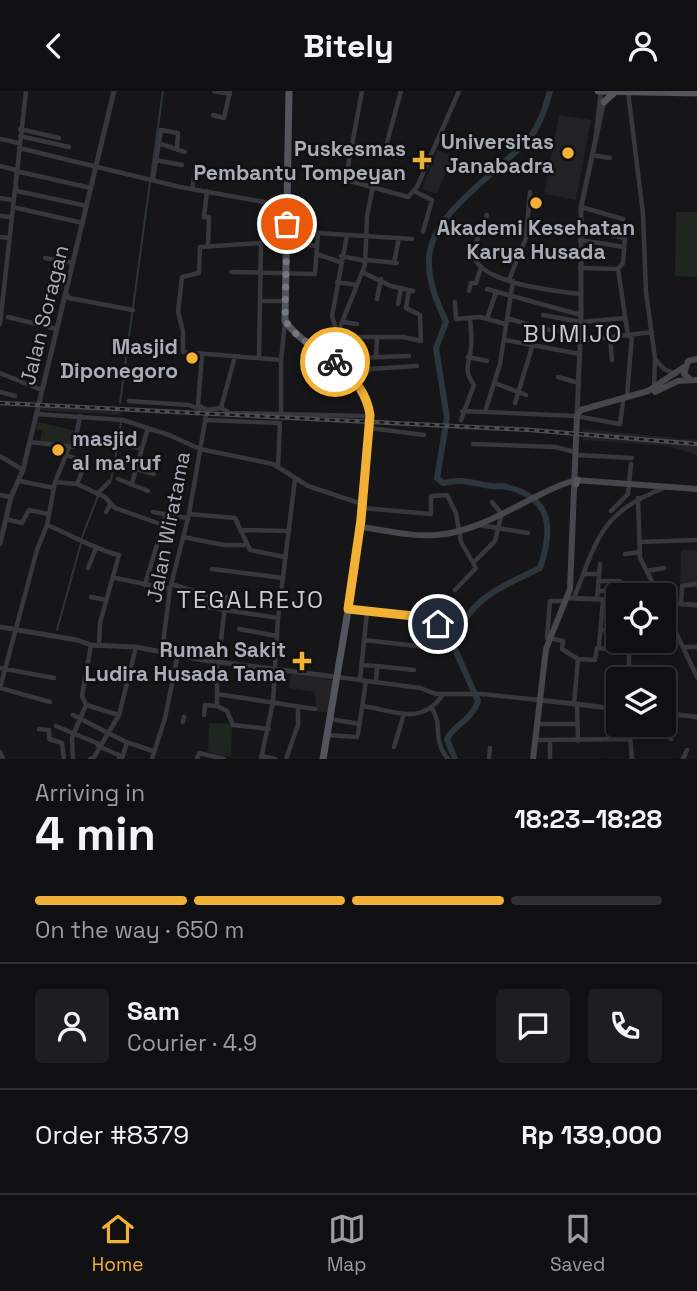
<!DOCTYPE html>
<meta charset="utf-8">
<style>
body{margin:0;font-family:"Space Grotesk",sans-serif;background:#1e1e20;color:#f1f3f6;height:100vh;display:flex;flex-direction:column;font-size:26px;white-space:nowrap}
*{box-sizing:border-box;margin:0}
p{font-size:23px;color:#9c9d9f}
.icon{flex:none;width:38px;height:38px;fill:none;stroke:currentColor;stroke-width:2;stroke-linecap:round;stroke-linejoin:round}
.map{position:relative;height:668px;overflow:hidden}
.details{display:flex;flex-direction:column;background:#101012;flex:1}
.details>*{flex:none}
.fabs{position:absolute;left:606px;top:492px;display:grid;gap:14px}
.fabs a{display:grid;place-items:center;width:70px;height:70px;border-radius:7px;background:#101012;box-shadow:0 4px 18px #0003,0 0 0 2px #303032;font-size:35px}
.pin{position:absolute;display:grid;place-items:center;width:60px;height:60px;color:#fff;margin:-30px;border:4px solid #fff;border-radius:50%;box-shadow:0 2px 7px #0007}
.courier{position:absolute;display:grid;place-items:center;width:70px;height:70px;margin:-35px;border:5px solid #f2b134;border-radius:50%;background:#fff;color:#222;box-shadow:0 2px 9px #0007}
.headline em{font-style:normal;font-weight:700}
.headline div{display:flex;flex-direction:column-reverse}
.headline{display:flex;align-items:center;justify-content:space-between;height:119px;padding:0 35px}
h1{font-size:46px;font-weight:700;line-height:52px}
.bar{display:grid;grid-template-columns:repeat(4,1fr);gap:10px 7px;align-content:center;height:84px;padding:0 35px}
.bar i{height:9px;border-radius:5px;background:#303032}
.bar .on{background:#f2b134}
.bar p{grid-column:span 4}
.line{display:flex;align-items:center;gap:18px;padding:0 35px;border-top:2px solid #303032}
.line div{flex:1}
.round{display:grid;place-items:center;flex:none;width:74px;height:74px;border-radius:7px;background:#1e1e20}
header{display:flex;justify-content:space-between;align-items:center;height:91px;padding:0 35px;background:#101012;font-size:32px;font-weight:700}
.tab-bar{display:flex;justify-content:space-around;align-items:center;height:98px;border-top:2px solid #303032;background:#101012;font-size:19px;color:#9c9d9f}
.tab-bar a{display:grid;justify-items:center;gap:4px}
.tab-bar .on{color:#f2b134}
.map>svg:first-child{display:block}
.built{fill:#222225}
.green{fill:#1e261f}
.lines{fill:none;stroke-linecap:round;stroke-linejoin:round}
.stream{stroke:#2c353c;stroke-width:2}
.river{stroke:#2c353c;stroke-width:6}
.minor{stroke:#37383d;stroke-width:4.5}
.tertiary{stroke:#37383d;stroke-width:5}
.secondary{stroke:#45474d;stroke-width:6}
.primary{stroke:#53555c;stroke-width:7}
.rail-casing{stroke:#4a4c52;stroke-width:4.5}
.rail{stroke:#111113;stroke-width:2;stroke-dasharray:5;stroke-linecap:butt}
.done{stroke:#757880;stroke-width:7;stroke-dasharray:0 12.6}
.route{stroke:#f2b134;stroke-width:9}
.poi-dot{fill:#f2b134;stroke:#111113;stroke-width:2.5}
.labels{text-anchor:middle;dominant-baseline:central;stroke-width:5;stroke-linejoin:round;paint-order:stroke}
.poi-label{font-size:21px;font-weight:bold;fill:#a8adb8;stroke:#111113;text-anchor:end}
.street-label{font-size:21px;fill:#a8adb8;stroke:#111113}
.quarter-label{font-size:24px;letter-spacing:2px;fill:#c9ccd4;stroke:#111113}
</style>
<header><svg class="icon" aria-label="back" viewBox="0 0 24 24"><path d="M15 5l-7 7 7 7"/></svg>Bitely<svg class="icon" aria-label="person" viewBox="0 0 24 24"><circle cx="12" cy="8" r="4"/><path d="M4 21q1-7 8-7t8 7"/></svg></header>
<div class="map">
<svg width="697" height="668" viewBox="0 0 697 668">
<rect width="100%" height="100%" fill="#161618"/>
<path class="built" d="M559,24L591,29L576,109L544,103Z
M437,59L456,67L453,76L448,75L437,103L422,98Z
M39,312L122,317L121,324L38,319Z
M583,338L697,349V364L669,355L583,349Z
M681,459H697V497L680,496Z
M291,583L333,589L328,622L316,620L315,601L289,597Z"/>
<path class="green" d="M676,121H697V186L675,185Z
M38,331L76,340L74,354L40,351L42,340L36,338Z
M209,632L232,633L231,666L208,661Z"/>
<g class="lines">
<path class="stream" d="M151,86L163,0
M120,312L150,91
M118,350L121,331
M111,389L118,353
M82,446L98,405
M57,539L81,452"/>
<path class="river" d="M455,668L447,648C456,632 472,629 478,610L451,549C477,504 495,499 540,477C553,439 553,407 507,396C502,394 496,396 491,395C469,392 466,387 443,392L437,387L447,327L436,257L446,231C437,211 428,191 429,168C430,121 503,79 531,45C541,32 546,15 550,0"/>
<path class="minor" d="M214,0L230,3
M401,0L385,59L352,54L347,81L350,90L408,106L417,96L459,0
M628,0L643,123L646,201L655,267L654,297
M213,24L224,27L230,0
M20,38L59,47
M20,45L69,56
M0,48L19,52
M158,52L185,61
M352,54L362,0
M19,57L180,96L287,115
M592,64L610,67
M155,69L182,74
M0,75L16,79
M16,80L91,97
M153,88L161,39L178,42L177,56
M16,95L17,100L87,115
M192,98L196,76
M207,100L204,126H209L208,155
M414,100L432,109L423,141
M0,107L11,109
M581,116L623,128
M17,117L83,132
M0,125L10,126
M580,137L625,147L623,172L618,178
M0,146L9,147
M580,149L624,156
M286,152L317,155
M476,152L487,124
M477,154L475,168C487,193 554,200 580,203
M317,163L340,171
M341,165L366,170
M45,167L73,172
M366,169L397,172
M394,172L399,147
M580,177L618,178
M618,178L628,245
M231,181L315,183L318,142L412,148
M362,181L391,195L413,200
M509,189L526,147L530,101
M337,191L357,194
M487,198L581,224
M469,200L471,192H476L480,179
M66,202L69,207L133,219
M377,208L381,188
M261,210H284
M455,211L456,228L480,226L505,233
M398,213L401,197
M543,224L581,231L625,227
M8,226L57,238
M507,227L544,238L581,243
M487,228L496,201
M343,231L357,233
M0,233L26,0
M337,242L332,225L347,144
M610,247L612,269
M505,249L580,263
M336,250L345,246H403L421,250L420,224L406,217L409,199
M580,250L652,241
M202,263L198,314L207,319L221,317L235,265
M328,266L365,174L367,125L373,95
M376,266L377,247
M468,266L487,270
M259,267L261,152L200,156L199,182L182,186L178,221L183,240V261L281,269L285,231
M356,267L409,265
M655,268L664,278L676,283
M0,282L42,299
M558,286L579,292
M355,289L370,278L417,275
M356,292L370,279
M495,292L526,304
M0,301L15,305
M627,306L632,244
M129,310L189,314L200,318
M515,312L532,256
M221,317L230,322L366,325
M462,320L485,321L500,273L513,190
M485,321L576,325
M36,323L123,329L169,344L200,358L273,373L308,395L362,413
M281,323V269
M581,326L620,333L623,311
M205,329L280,332L278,375
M461,329L474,294C463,279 469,273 471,257C472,247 471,237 470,228
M369,337L424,344
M30,351L74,356L80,325
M120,352L142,358
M473,353L555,356L575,361
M69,357L55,391L47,434C72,444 93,458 119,464L100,532L99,555
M66,364L86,371L77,393
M578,364L632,367
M0,365L23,379
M122,368L138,372
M136,378L154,383
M118,388L148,400
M20,390L54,397
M55,391L77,393L105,406L115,417L163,434
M132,392L148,337
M97,403L109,391
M0,404L11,406
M638,407L640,467L659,504
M492,411L501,422
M362,417L431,423V405L447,404L456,422L461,451L476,477L455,499
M611,420L628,403L631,373
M106,421L110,414
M153,421L187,427
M189,423L235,427L250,459L285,466
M6,428L22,432L29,419L48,423
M47,434L37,459L0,597L50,611
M479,434L528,442
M240,439L289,440
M183,446L224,454H247
M639,451L697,449
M625,463L640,461
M475,470L495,450L502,422
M88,477L96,457
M212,478L283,487
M647,480L664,477
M584,483H599
M115,487L170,498
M598,490H620
M171,493L207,504L206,516L278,527
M145,494L166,423
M598,500H609
M91,506L106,509
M574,507C597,449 600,421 664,397
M597,508L600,473
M681,513L682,495L695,493
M663,514L697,586
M348,518L423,526L438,533
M239,538L277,545
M600,539L618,540
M547,547L550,510H565
M549,547L563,550L562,558L578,568L595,569L597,557L629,560L631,552L644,550
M221,549L226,506
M364,549L426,556
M645,550H679
M599,555L603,509
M683,556H697
M162,560L170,498L189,423L207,319
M361,574L377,575
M0,577L54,587
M337,586L420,597L436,603H482L540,609
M629,588V560
M360,589L367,521
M376,591L377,575L414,579
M217,603L315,618
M574,613L578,568
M577,613L578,650
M86,614L119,624L136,556
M217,615L227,620L233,634L269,638
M363,615C395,620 420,635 442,605
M432,617C444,638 431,646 448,668
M667,623L666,641L671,648
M73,624L126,651L153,660
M204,624L205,614L217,615V571
M330,628L360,633
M183,631L184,626
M537,633H577
M629,634L632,668
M56,635L75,643
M39,638L49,639V648L62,652L64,668
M75,643L99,653
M358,643L366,590
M326,644L357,646
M536,649L629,648
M98,655L119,664V668
M394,656L404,623
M0,661L3,668
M262,665L275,668
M73,668L72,647L86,614L82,605L91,554
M90,668L94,666L119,624
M122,668L127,651
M152,668L165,627L178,563
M197,668L199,662L224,668
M261,668L273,611L278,527L295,388
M286,668L298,634V616
M489,668L490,657
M550,668V650
M683,668L687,659"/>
<path class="tertiary" d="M596,46L601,0
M577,324L581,231V116L604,10
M0,453L11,406L23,379L114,0
M568,507L618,509
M663,512L697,514
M0,536L77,549L91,554L136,556L203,569L336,586
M540,609L618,618
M663,622L697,626"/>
<path class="secondary" d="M690,288L684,283L688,270L697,268
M655,301L678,290L697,289
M575,389L697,398
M360,436C385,439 411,446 436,444C481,441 521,410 561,394L575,389L576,392
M533,668L546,558L570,498L577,324L581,319L648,300L684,276"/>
<path class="primary" d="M289,0L285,230C310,265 364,275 370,324L355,478L323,668
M598,0L697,2
M604,11L615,1
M576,393L577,389"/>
<defs>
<path id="rail" d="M0,312L531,339L697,353"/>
</defs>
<use href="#rail" class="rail-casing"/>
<use href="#rail" class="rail"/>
</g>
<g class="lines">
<path class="done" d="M287,133L285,230L298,245L335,271"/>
<path class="route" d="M335,271C353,285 367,302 370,324L361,429L348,518L423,526L438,533"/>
</g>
<g class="poi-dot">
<circle cx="568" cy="62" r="7"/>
<path d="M418.5 58.5h7v7h7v7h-7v7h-7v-7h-7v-7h7z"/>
<circle cx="536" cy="112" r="7"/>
<circle cx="192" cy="267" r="7"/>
<circle cx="58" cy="359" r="7"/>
<path d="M298.5 559.5h7v7h7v7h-7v7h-7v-7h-7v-7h7z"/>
</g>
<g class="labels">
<g class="poi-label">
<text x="554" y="50">Universitas<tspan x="554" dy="24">Janabadra</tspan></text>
<text x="406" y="57">Puskesmas<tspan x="406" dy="24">Pembantu Tompeyan</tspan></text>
<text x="536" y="136" text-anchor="middle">Akademi Kesehatan<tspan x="536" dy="24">Karya Husada</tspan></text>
<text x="178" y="255">Masjid<tspan x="178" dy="24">Diponegoro</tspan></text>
<text x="72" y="347" text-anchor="start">masjid<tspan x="72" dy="24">al ma'ruf</tspan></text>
<text x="286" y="558">Rumah Sakit<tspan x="286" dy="24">Ludira Husada Tama</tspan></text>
</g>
<g class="street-label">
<text transform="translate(44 224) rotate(-76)">Jalan Soragan</text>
<text transform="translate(168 436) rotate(-79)">Jalan Wiratama</text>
</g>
<g class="quarter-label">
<text x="573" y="242">BUMIJO</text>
<text x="251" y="508">TEGALREJO</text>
</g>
</g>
</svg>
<div class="fabs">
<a><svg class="icon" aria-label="locate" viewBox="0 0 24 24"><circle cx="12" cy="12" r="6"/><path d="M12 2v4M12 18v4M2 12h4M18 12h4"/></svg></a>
<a><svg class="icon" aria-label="layers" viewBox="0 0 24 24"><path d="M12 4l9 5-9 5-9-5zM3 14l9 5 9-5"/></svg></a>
</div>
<div class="pin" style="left:287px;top:133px;background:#ea580c"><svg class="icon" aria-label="bag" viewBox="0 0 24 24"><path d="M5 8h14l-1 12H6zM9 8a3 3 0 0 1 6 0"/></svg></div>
<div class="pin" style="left:438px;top:533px;background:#1f2937"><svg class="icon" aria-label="home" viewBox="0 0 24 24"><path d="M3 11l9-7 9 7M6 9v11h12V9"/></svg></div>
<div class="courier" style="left:335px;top:271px"><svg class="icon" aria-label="bike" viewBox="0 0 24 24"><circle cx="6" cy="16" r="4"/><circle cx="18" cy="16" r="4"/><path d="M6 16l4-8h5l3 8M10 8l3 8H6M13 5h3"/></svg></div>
</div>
<section class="details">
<div class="headline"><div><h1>4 min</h1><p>Arriving in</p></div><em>18:23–18:28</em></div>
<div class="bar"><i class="on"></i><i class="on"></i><i class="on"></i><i></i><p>On the way · 650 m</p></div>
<div class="line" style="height:126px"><a class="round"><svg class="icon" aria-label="person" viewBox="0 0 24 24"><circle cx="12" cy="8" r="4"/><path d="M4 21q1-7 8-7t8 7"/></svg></a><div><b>Sam</b><p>Courier · 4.9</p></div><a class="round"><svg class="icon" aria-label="chat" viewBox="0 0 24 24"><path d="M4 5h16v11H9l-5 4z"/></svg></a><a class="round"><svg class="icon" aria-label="phone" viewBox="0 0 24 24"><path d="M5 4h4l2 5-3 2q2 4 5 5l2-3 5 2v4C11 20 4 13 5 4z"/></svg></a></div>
<div class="line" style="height:91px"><div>Order #8379</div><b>Rp 139,000</b></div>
</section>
<nav class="tab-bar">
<a class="on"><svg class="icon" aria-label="home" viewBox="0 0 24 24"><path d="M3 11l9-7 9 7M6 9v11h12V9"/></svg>Home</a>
<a><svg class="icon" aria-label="map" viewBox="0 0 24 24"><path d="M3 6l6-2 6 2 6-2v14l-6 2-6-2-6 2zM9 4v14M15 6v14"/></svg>Map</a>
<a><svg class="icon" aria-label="saved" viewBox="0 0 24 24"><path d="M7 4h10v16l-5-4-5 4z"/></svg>Saved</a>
</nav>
